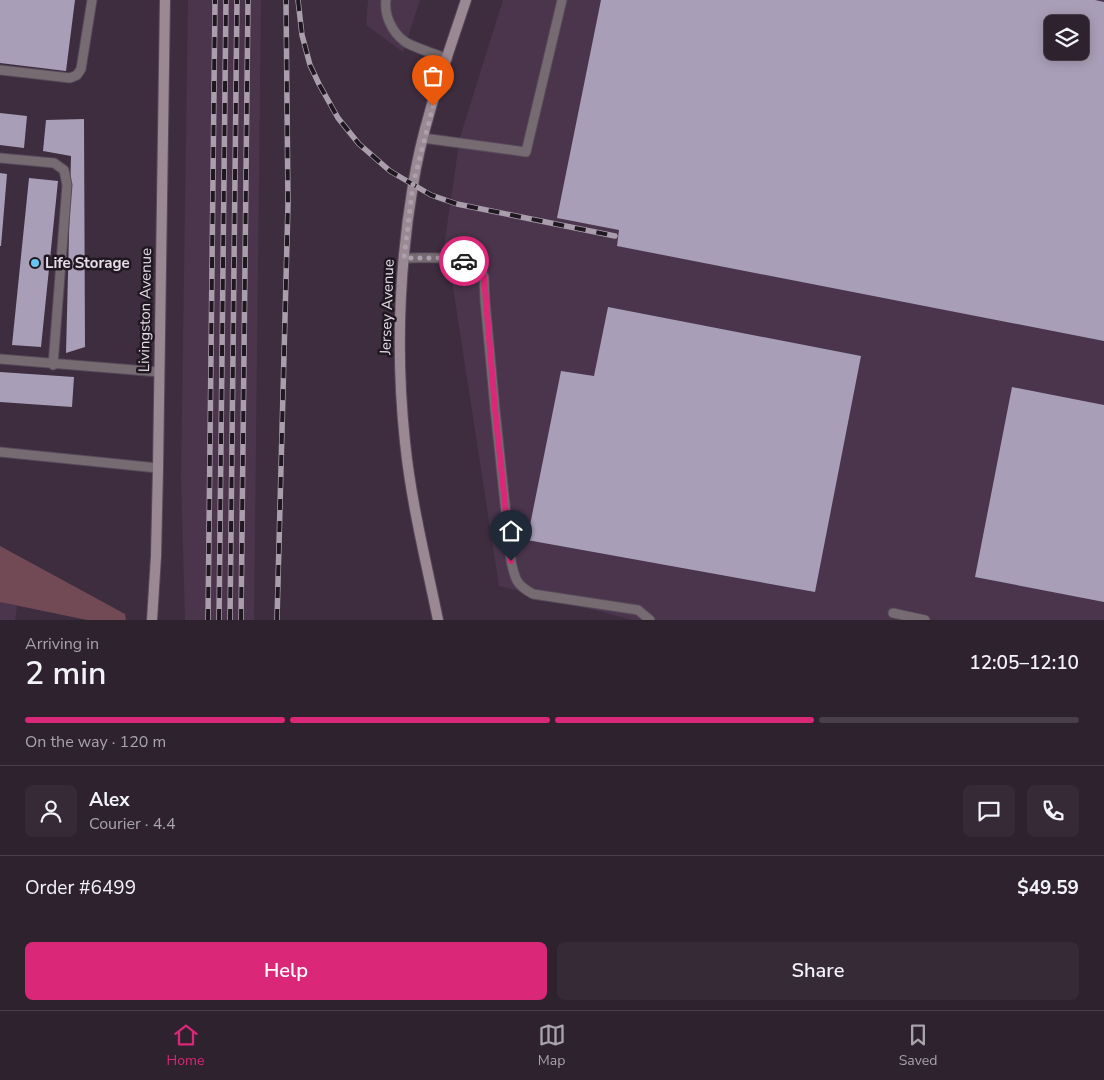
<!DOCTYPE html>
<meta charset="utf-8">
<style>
body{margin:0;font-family:"Nunito Sans",sans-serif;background:#362a37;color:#f1f3f6;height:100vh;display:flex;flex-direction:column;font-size:19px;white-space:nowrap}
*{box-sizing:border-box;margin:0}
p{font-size:16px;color:#a7a4aa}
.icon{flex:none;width:28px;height:28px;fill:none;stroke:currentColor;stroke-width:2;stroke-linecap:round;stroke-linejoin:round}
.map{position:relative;height:620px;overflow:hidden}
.sheet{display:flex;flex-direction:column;background:#2e222f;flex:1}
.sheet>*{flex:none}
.controls{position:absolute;left:1044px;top:15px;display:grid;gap:10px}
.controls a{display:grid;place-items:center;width:45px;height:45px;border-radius:8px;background:#2e222f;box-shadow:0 2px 12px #0003,0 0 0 1px #493f4b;font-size:25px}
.pin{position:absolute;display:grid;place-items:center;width:42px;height:42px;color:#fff;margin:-51px -21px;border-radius:50% 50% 50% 0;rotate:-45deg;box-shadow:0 0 5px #0007}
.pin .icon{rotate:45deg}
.courier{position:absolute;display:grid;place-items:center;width:50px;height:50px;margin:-25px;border:4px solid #db2777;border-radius:50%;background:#fff;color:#222;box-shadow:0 1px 6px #0007}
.overview em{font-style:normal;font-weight:600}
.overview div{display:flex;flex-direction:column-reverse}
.overview{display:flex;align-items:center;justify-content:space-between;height:85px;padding:0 25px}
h1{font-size:32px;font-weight:600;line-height:38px}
.bar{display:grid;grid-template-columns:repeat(4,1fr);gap:8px 5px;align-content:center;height:60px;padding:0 25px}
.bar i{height:6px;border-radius:4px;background:#493f4b}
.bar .active{background:#db2777}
.bar p{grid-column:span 4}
.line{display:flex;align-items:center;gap:12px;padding:0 25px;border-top:1px solid #493f4b}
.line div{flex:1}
.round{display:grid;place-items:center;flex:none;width:52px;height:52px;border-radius:8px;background:#362a37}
.primary-button{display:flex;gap:10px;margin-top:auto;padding:10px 25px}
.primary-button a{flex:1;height:58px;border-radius:8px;background:#db2777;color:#fff;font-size:20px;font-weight:600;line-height:58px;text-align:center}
.primary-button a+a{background:#362a37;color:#f1f3f6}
.tabs{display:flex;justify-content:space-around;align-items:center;height:70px;border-top:1px solid #493f4b;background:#2e222f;font-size:14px;color:#a7a4aa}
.tabs a{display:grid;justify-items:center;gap:2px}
.tabs .active{color:#db2777}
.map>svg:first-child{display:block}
.built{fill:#4a354c;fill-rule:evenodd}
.green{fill:#724a56}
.building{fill:#a89eb7;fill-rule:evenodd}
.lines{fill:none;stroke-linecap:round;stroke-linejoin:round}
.service-casing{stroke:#58495a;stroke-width:11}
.secondary-casing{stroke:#58495a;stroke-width:12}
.service{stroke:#756b71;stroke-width:9}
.secondary{stroke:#9a8993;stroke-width:10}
.rail-casing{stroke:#aa9eac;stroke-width:5.5}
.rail{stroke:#201820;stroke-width:4;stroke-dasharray:11;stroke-linecap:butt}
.done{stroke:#ac9fad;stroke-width:5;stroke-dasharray:0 9}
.route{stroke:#db2777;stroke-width:6}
.poi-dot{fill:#65c5ef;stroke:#201820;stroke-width:2}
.labels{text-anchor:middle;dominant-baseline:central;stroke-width:5;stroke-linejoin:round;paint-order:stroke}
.poi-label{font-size:15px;font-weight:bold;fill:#e7dde8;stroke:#201820;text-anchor:start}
.street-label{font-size:15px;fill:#e7dde8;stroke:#201820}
</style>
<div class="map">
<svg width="1104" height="620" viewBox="0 0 1104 620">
<rect width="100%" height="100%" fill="#3d2d3f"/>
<path class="built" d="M188,0H261L254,620H185L181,477Z
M368,0H420L403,52L366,25Z
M503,0H1104V620H633L499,586L449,262L442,260L460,137ZM1052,24H1080V51H1052Z
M0,581L17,607L15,620H0Z"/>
<path class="green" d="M0,546L125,614L126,620H87L0,602Z"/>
<path class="building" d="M0,0H75L66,71L0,63Z
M601,0H1095L1104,2V341L617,246L619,230L557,218ZM1052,24H1080V51H1052Z
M0,113L27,116L24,148L0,145Z
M84,119L85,347L66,353L71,156L43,151L46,120Z
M0,173L7,174L1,246H0Z
M29,178L58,181L41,347L12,345Z
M608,307L861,356L815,592L527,540L561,371L594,376Z
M0,372L74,377L72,407L0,402Z
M1012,387L1104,405V602L975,577Z"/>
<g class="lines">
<defs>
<path id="service" d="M386,0C384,15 392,32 404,41C411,47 437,54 447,59
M0,70L70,78L77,75L81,69L92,0
M423,138L526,152L562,0
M0,158L54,163L64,170L67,185L53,365
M404,258C429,258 454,255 478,265L484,277L485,301L495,409L511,561C515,579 516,585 533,594L638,610L650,620
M0,359L159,372
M0,452L158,468
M893,613L925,620"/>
<path id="secondary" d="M152,620L156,556L158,468L165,0
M438,620C426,561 411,502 405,442C396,357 399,269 413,185C423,122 446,61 466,0"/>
</defs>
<use href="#service" class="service-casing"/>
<use href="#secondary" class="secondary-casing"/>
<use href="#service" class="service"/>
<use href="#secondary" class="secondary"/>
<defs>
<path id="rail" d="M298,0L302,35L310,65L319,84L338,118L359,144L390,171L431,195L457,204L615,236
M208,620L215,0
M219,620L226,0
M230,620L237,0
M241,620L248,0
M277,620L288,204L286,0"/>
</defs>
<use href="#rail" class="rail-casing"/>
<use href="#rail" class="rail"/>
</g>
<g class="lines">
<path class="done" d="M433,106L413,184L404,258H453L464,261"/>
<path class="route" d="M464,261L478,266L484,277L495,409L511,561"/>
</g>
<circle class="poi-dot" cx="35" cy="263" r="5"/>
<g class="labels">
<g class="poi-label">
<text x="45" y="263">Life Storage</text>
</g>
<g class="street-label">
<text transform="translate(387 307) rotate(-88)">Jersey Avenue</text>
<text transform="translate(145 310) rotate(-89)">Livingston Avenue</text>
</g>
</g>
</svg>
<div class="controls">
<a><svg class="icon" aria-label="layers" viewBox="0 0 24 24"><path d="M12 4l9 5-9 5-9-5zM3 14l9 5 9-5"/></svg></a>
</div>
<div class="pin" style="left:433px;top:106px;background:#ea580c"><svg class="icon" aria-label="bag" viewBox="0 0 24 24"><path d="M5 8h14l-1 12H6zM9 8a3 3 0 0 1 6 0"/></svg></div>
<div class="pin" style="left:511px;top:561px;background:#1f2937"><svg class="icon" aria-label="home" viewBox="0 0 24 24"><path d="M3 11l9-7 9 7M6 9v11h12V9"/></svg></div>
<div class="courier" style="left:464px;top:261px"><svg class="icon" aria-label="car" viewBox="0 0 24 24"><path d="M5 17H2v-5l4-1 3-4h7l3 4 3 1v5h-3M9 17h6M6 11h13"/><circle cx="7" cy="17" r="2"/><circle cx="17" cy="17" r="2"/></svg></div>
</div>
<section class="sheet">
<div class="overview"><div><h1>2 min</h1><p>Arriving in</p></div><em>12:05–12:10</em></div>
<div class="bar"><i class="active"></i><i class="active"></i><i class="active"></i><i></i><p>On the way · 120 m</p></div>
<div class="line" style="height:90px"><a class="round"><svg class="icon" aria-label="person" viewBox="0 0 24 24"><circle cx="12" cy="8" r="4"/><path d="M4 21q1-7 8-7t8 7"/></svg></a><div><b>Alex</b><p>Courier · 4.4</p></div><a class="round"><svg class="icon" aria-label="chat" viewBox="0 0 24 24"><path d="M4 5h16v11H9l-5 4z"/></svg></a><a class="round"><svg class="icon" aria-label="phone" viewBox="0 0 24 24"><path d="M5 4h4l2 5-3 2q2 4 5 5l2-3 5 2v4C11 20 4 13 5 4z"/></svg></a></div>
<div class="line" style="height:65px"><div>Order #6499</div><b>$49.59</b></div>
<div class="primary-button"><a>Help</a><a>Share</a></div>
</section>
<nav class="tabs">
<a class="active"><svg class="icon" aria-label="home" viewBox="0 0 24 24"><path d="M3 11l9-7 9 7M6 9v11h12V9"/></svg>Home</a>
<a><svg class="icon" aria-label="map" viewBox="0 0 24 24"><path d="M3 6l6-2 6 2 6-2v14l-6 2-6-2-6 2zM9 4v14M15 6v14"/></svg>Map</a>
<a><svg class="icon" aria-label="saved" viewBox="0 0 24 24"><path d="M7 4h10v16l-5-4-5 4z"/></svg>Saved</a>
</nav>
